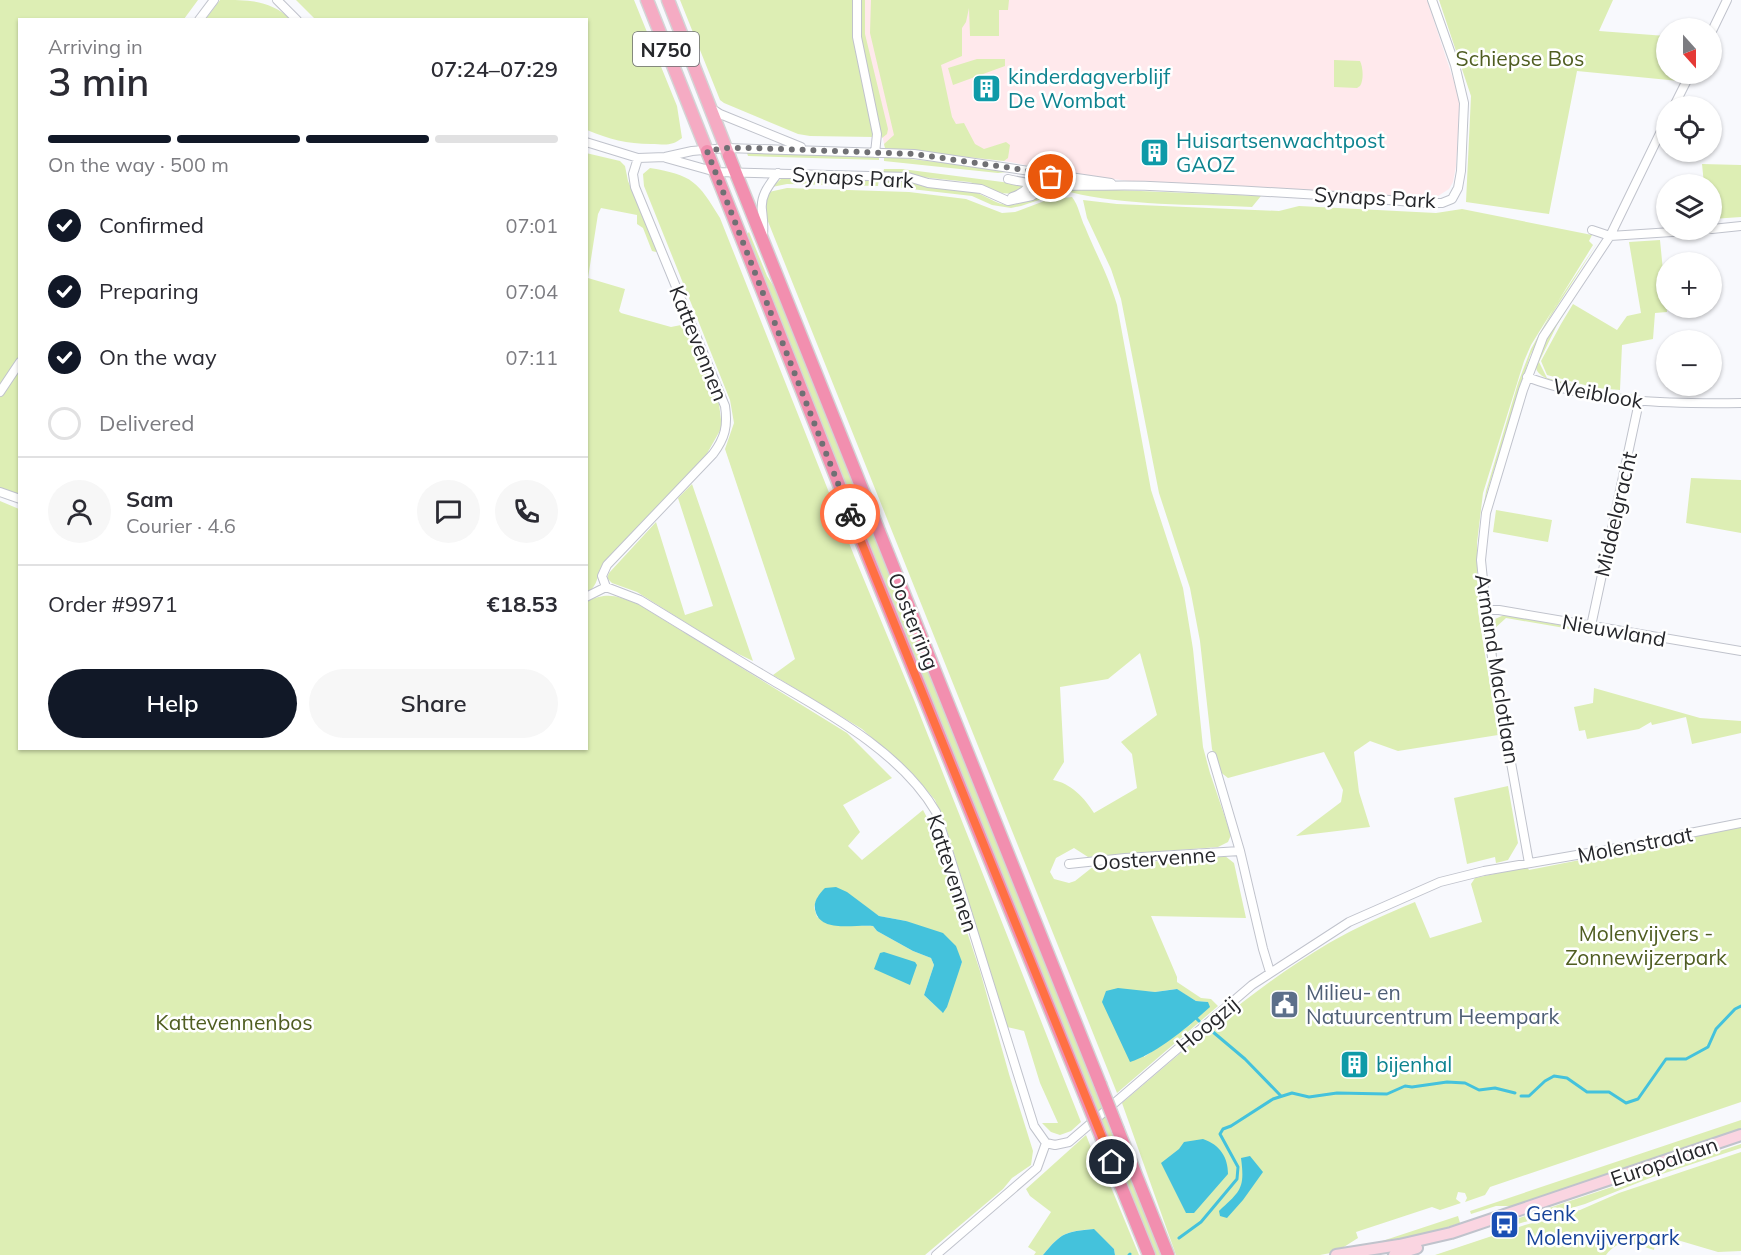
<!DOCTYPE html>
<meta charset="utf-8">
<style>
body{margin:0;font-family:Mulish,sans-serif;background:#f7f7f7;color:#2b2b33;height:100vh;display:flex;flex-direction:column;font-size:22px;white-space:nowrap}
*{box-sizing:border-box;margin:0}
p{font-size:20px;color:#7c7c81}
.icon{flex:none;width:33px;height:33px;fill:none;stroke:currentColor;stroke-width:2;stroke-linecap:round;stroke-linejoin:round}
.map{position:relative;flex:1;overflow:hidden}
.side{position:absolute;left:18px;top:18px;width:570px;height:732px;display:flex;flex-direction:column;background:#fff;border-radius:0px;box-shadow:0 2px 4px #0004}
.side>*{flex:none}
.needle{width:39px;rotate:159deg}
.buttons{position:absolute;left:1656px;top:18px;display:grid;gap:12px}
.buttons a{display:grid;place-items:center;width:66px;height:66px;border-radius:50%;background:#fff;box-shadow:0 2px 4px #0004;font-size:30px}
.pin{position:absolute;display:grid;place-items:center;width:51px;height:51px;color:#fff;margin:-26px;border:3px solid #fff;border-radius:50%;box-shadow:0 2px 6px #0007}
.courier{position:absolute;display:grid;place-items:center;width:60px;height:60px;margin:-30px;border:4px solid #ff7043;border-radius:50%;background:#fff;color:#222;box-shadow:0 2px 8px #0007}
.headline em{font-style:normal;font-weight:600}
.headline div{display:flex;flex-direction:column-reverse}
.headline{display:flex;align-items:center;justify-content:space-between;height:102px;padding:0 30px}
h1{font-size:39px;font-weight:600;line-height:45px}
.bar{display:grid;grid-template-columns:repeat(4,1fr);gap:9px 6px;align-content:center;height:72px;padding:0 30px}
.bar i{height:8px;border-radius:4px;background:#e1e1e2}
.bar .active{background:#111827}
.bar p{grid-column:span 4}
.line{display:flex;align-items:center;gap:15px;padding:0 30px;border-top:2px solid #e1e1e2}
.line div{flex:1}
.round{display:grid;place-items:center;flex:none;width:63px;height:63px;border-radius:32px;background:#f7f7f7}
ol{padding:0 30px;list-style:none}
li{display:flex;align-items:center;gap:18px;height:66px}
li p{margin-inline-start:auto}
li .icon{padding:6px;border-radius:50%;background:#111827;color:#fff;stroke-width:4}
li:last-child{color:#7c7c81}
li i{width:33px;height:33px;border:3px solid #e1e1e2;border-radius:50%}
.primary-button{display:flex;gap:12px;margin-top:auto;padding:12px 30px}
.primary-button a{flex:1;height:69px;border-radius:36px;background:#111827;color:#fff;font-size:24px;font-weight:600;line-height:69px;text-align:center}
.primary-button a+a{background:#f7f7f7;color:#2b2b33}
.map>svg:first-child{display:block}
.commercial{fill:#ffe9ec}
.green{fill:#ddeeb4;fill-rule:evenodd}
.water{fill:#44c2dc}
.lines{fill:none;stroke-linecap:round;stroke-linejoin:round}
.stream{stroke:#44c2dc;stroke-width:3}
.minor-casing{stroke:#c0c3cc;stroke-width:10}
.secondary-casing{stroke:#c0c3cc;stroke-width:14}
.primary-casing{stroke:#d4d4d5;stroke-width:15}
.trunk-casing{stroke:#d4d4d5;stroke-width:15}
.minor{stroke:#fff;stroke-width:8}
.secondary{stroke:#fad5e1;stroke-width:10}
.primary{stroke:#f5abc3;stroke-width:12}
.trunk{stroke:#f28faf;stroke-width:12}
.trunk-bridge-casing{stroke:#d4d4d5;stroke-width:15;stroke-linecap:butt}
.trunk-bridge{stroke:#f28faf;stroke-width:12}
.done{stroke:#707074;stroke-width:6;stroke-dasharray:0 10.8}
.route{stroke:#ff7043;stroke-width:8}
.labels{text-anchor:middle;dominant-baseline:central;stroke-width:5;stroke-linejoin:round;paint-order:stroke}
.shield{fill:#fff;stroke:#67686b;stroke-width:1.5}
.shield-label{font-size:20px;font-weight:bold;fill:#26272b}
.park-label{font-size:21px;fill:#4f5d21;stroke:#fff}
.culture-label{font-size:21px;fill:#0d838f;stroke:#fff;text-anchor:start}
.street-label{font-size:21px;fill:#26272b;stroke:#fff}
.service-label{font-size:21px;fill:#4e5e75;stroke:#fff;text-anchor:start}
.transit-label{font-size:21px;fill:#164399;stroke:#fff;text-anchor:start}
</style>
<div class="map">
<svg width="1741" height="1255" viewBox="0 0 1741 1255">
<rect width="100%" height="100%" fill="#f8f9fd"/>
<path class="commercial" d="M860,0H1427L1460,100L1456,166L1453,182L1449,189L1438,196L1414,197L1130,181L1085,176L1004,161L885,148L860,38Z"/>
<path class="green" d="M0,0H198L184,19L20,20L19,497L0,488Z
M220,0C252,0 269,0 292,20H205Z
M296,0H634L677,106L682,138C671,147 664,144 651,144C627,144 609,139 587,130L586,20L315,19Z
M680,0H853V36L874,137L810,136L798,134L724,103L720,100Z
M860,0H865V34L888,129L887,134L882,138L860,38Z
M871,0H1009L1008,10H999V36H970L969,8L966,22L962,28V56L941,65L952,117L956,124L964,123L975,144L984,149L1006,142L1010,145L1008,158L1004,161L885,148L884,144L894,135L870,33Z
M1439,0H1613L1599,31L1666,36V74H1682L1679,81L1577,71L1549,214L1466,202L1471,96Z
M977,59H1005V66L953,85L948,68Z
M1334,60L1360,61C1363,67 1364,80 1360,86L1357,88L1334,87Z
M586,153L620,161L625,166L628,181L657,249L656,252L652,251L643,228L637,224V215L601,208L598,214L588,278L625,289L619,311L621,313L671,327L681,325L678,317L685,318L719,404L722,427L705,457L600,569C597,580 596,588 586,593Z
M747,153L879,156V160L748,156Z
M884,156L1007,170V172L998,173L884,161Z
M1702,164L1741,165V217L1712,219V184H1704Z
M650,168C693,175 698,182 720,218L855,558L914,700L1081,1122L1071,1131L1060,1135L1051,1132L1042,1123H1058L1040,1083L1024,1031L1007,1027L947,831L935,800L914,775L862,729L773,675L795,659L725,449L734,423L730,400L644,186L643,174Z
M884,169H902L1026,185C1009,204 988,186 969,182L883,173Z
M789,176L879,178L878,186L787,184L772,187L781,179Z
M884,178C913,180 943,185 971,191C985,194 996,206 1011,205C1030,203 1040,188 1063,189V192L1021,206L1011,208L992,205L972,196L885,186Z
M787,188L909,192L966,199L1002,213L1015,212L1047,200L1072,197C1079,206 1080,217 1085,227C1096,254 1109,277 1117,305L1151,490L1183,588L1193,649L1203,747L1210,773L1231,835L1228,842L1218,847L1088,857L1074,848L1056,858L1050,872L1054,879L1069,883L1075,881L1094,866L1225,856L1234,863L1246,918L1151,916L1177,977V982L1201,998L1211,999L1218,1006L1117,1093L765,214V204L769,192ZM1140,653L1157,715L1121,742L1132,754L1137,788L1094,813C1085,798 1070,783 1053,780L1064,762L1060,687L1108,679ZM1176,989L1196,1001L1208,1002L1190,1025L1144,1057L1141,991L1155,992Z
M1068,188L1261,196L1252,207C1194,204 1124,206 1070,192Z
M1083,200L1117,204L1279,211L1299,206L1436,213L1462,209L1592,235L1589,241L1593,245L1531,345L1524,361L1483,493L1477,543L1478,611L1498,735L1398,751L1370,741L1354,752L1359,792L1370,827L1296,836L1341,802L1343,790L1324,752L1228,778L1219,771L1212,749L1200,641L1190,588L1159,493L1121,299L1111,269L1087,218Z
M749,232L767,276L779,295L1163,1255H1155L1129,1191L746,235Z
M1660,240L1667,312L1655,313L1653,339L1622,345L1620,390L1596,388L1547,375L1541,361L1561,324L1573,304L1617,330L1627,316L1641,313L1629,242Z
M1598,242L1547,322L1530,356L1487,492L1481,526L1482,610L1486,649L1507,765L1505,766L1480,613L1478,543L1486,491L1518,383L1531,349L1555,306Z
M1579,289L1557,325L1539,362L1547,378L1608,393L1637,395V396C1621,395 1534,387 1536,366C1538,345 1567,307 1579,289Z
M1691,478L1741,480V533L1686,523Z
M692,484L753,661L728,649L637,592L612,583L607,578L609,573L656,522L685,615L713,606L678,498Z
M0,501L19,509L20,748H586L587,601C609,592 616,596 638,604L847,733L892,778L843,805L860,832L848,846L862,860L923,810L933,829L980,971L1009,1074L1033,1151L1031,1165L1012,1178L1003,1189L925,1255H0ZM818,896L867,908L879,916L906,921L962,962L942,1012L924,995L934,965L931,958L913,951L877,931L873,926L849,925L817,917L814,907Z
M1496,510L1552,520L1548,542L1493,532Z
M1504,615L1605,633V635L1506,618L1494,629L1497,660L1492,627L1495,619Z
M1594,688L1700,718L1741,721V733L1692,744L1686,717L1652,725L1651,722L1639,729L1587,739L1585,730L1579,731L1574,707L1593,703Z
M1508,786L1518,843L1508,860L1496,863L1495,857L1467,864L1454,798Z
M1741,827V1102L1490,1187L1485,1195L1465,1202L1467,1198L1465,1193L1458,1192L1456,1199L1461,1203L1440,1210L1432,1207L1356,1232L1358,1238L1336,1252L1320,1255H1176L1122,1103C1188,1047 1254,987 1329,943C1357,927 1386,914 1415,902L1430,938L1482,922L1471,884L1475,878L1527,867L1529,870L1666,843L1678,838Z
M1741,1120V1129L1513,1206H1496L1471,1214L1470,1211Z
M1086,1135L1094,1155L1101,1163L1139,1255H1115L1114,1249L1093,1229C1065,1232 1062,1232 1043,1255H1034L1036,1252L1028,1247L1051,1212L1030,1196L1026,1189Z
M1741,1144V1148L1650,1178L1585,1204L1511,1226L1510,1222L1518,1216L1519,1218Z
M1741,1152V1251L1718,1252L1657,1234L1654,1250C1634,1244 1621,1236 1606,1255H1435L1525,1225L1580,1210L1619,1193Z
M1458,1216L1460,1223L1415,1238L1358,1249Z"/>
<path class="water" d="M836,887L847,892L879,916L906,921L943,933L956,946L962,962L947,1007L943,1013L924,995L934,965L931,958L913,951L877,931L873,926C857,924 823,933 816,913C812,903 818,895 825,888Z
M884,952L915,962L917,965L910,985L874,969L880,953Z
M1118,988L1155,992L1177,989L1196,1001L1208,1002L1210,1007C1189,1026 1158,1053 1130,1062L1102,1002L1106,991Z
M1203,1139C1220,1145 1228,1157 1228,1174L1194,1213H1186L1161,1163L1179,1149L1184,1142Z
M1250,1156L1263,1172L1243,1200L1227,1218L1220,1216L1219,1211C1241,1191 1245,1188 1241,1158Z
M1094,1229L1114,1249L1115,1255H1043C1062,1232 1065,1232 1094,1229Z"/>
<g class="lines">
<path class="stream" d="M1196,1018L1199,1021
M1213,1032L1245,1059L1281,1096
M1521,1096H1529L1545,1081L1554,1076L1567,1078L1587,1092H1609L1626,1103L1638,1099L1666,1059H1686L1708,1047L1716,1029L1735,1009L1741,1006
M1179,1238L1201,1222L1237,1179L1238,1167L1220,1134L1223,1129L1231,1126L1273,1099L1292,1093L1309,1097L1337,1093L1387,1094L1405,1086L1412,1087L1447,1082L1465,1083L1479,1090L1495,1088L1515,1093
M1129,1255L1130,1254"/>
<defs>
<path id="minor" d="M277,0L297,20
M857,0V37L877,134L875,153
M199,20L214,0
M1712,31L1727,0
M1674,106L1690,74
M711,108L720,114L801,147
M586,142L638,158L665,157L692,151L727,148L914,154L1111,183
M666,158L716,172L908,177L928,183L981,189L1008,201L1032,196L1046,186L1053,174
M1008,179C1055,190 1102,184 1150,186C1241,190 1333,195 1424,203H1442L1452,199L1458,188L1461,171L1464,103L1455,65L1432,0
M1012,197C1025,193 1033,185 1036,172
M1712,229L1741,226
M1592,230L1610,236L1703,230
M763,235C764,225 763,219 762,210C760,195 770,184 778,173
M1527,377C1596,403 1669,404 1741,403
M0,392L20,362
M0,492L20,499
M606,587L602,576L607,565L713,454C725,438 728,426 725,406L635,187L633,174L638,158
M586,597L606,587L640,600C683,626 726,653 770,679C828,713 901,752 936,812L1034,1126L1046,1143
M1486,610H1499L1741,651
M1591,626L1639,402
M1212,756L1240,851L1263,949L1270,972
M1529,863L1492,657L1486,610L1481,560L1486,513L1523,390L1543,337L1610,236L1666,121
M1069,864L1125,858L1240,851
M1046,1143L1055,1145L1069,1142L1252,985L1349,922L1440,882L1484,871L1669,839L1680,835L1741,823
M936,1255L1037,1168L1046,1143"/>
<path id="secondary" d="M1336,1255L1399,1245L1451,1233L1741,1135
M1394,1255L1417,1248"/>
<path id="primary" d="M647,0L707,151
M668,0L729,156"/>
<path id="trunk" d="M707,151L868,558L1086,1099
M729,156L1100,1084
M1118,1130L1168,1255
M1104,1144L1149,1255"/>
</defs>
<use href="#minor" class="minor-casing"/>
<use href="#secondary" class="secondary-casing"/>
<use href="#primary" class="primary-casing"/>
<use href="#trunk" class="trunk-casing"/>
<use href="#minor" class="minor"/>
<use href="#secondary" class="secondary"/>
<use href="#primary" class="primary"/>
<use href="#trunk" class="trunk"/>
<defs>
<path id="trunk-bridge" d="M1100,1084L1118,1130
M1086,1099L1104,1144"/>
</defs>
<use href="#trunk-bridge" class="trunk-bridge-casing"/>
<use href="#trunk-bridge" class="trunk-bridge"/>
</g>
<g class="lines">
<path class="done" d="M850,514L707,151L727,148H753L914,154L1053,174L1051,177"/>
<path class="route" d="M850,514L1112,1162"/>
</g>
<defs>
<symbol id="building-square" viewBox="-11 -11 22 22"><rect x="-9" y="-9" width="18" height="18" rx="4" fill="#0f9aa8" stroke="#fff"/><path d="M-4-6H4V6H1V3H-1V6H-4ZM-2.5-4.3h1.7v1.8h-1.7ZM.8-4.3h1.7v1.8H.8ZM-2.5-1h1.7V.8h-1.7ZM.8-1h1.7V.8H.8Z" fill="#fff"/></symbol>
<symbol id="civic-square" viewBox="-11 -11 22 22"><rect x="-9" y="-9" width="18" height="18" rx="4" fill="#5c6f8a" stroke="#fff"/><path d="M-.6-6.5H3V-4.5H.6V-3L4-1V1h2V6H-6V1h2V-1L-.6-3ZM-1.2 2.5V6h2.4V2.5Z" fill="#fff"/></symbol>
<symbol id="bus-square" viewBox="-11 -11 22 22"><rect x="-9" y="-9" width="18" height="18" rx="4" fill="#1a4fb4" stroke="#fff"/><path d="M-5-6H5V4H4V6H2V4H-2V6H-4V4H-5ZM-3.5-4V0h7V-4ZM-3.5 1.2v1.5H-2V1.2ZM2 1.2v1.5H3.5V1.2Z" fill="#fff"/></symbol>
</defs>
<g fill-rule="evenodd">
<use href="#building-square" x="970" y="72" width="33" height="33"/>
<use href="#building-square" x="1138" y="136" width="33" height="33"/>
<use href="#civic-square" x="1268" y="988" width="33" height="33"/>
<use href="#building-square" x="1338" y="1048" width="33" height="33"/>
<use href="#bus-square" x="1488" y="1208" width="33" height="33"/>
</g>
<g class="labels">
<rect class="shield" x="633" y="32" width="66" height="34" rx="4.5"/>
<g class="shield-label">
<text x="666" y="49">N750</text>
</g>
<g class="park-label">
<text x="1520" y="58">Schiepse Bos</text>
<text x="1646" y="933">Molenvijvers -<tspan x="1646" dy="24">Zonnewijzerpark</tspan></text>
<text x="234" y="1022">Kattevennenbos</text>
</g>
<g class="culture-label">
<text x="1008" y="76">kinderdagverblijf<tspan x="1008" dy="24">De Wombat</tspan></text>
<text x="1176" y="140">Huisartsenwachtpost<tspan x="1176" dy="24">GAOZ</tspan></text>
<text x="1376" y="1064">bijenhal</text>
</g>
<g class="street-label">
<text transform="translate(853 177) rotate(3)">Synaps Park</text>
<text transform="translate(1375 197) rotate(3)">Synaps Park</text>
<text transform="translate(699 343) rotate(68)">Kattevennen</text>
<text transform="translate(1598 393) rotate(10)">Weiblook</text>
<text transform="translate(1615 514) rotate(-77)">Middelgracht</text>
<text transform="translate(914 621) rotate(68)">Oosterring</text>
<text transform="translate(1614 630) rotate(10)">Nieuwland</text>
<text transform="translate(1498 669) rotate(81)">Armand Maclotlaan</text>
<text transform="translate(1635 844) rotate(-11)">Molenstraat</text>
<text transform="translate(1154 858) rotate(-4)">Oostervenne</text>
<text transform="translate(953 873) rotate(72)">Kattevennen</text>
<text transform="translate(1207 1024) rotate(-40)">Hoogzij</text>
<text transform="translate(1664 1161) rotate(-19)">Europalaan</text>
</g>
<g class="service-label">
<text x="1306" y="992">Milieu- en<tspan x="1306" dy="24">Natuurcentrum Heempark</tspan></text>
</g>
<g class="transit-label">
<text x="1526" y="1213">Genk<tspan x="1526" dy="24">Molenvijverpark</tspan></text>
</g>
</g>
</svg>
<div class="buttons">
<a><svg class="needle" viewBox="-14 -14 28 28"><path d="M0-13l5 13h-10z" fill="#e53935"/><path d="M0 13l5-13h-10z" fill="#7c7c81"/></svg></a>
<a><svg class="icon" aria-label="locate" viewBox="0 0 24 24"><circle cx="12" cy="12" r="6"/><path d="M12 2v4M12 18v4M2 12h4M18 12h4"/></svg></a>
<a><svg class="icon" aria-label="layers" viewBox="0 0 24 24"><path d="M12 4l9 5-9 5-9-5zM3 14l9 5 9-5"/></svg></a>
<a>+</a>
<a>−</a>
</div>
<div class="pin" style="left:1051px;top:177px;background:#ea580c"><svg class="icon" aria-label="bag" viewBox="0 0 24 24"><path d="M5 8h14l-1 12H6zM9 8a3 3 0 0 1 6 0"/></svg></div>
<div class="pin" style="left:1112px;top:1162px;background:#1f2937"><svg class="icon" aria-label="home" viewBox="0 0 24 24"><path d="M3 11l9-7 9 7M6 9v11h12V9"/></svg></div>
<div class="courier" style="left:850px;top:514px"><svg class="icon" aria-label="bike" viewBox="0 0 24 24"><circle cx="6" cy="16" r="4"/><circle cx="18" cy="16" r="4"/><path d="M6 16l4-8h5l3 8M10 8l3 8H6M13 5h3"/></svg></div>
<section class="side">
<div class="headline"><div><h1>3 min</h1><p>Arriving in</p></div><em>07:24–07:29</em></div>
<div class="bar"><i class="active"></i><i class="active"></i><i class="active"></i><i></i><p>On the way · 500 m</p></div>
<ol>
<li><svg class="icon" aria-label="check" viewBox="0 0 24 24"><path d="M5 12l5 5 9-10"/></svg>Confirmed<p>07:01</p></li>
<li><svg class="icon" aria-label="check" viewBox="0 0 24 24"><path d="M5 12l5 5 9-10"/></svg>Preparing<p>07:04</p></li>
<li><svg class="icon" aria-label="check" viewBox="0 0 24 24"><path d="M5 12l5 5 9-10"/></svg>On the way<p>07:11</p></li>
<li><i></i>Delivered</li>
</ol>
<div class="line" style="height:108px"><a class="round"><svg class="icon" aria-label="person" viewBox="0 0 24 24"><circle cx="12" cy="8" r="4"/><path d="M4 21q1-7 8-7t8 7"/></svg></a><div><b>Sam</b><p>Courier · 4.6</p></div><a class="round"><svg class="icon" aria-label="chat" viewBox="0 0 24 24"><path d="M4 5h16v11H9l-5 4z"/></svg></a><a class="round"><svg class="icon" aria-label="phone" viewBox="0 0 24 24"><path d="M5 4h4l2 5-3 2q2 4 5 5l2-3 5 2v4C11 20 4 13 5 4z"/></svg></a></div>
<div class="line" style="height:78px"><div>Order #9971</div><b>€18.53</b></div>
<div class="primary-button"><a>Help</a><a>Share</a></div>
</section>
</div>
